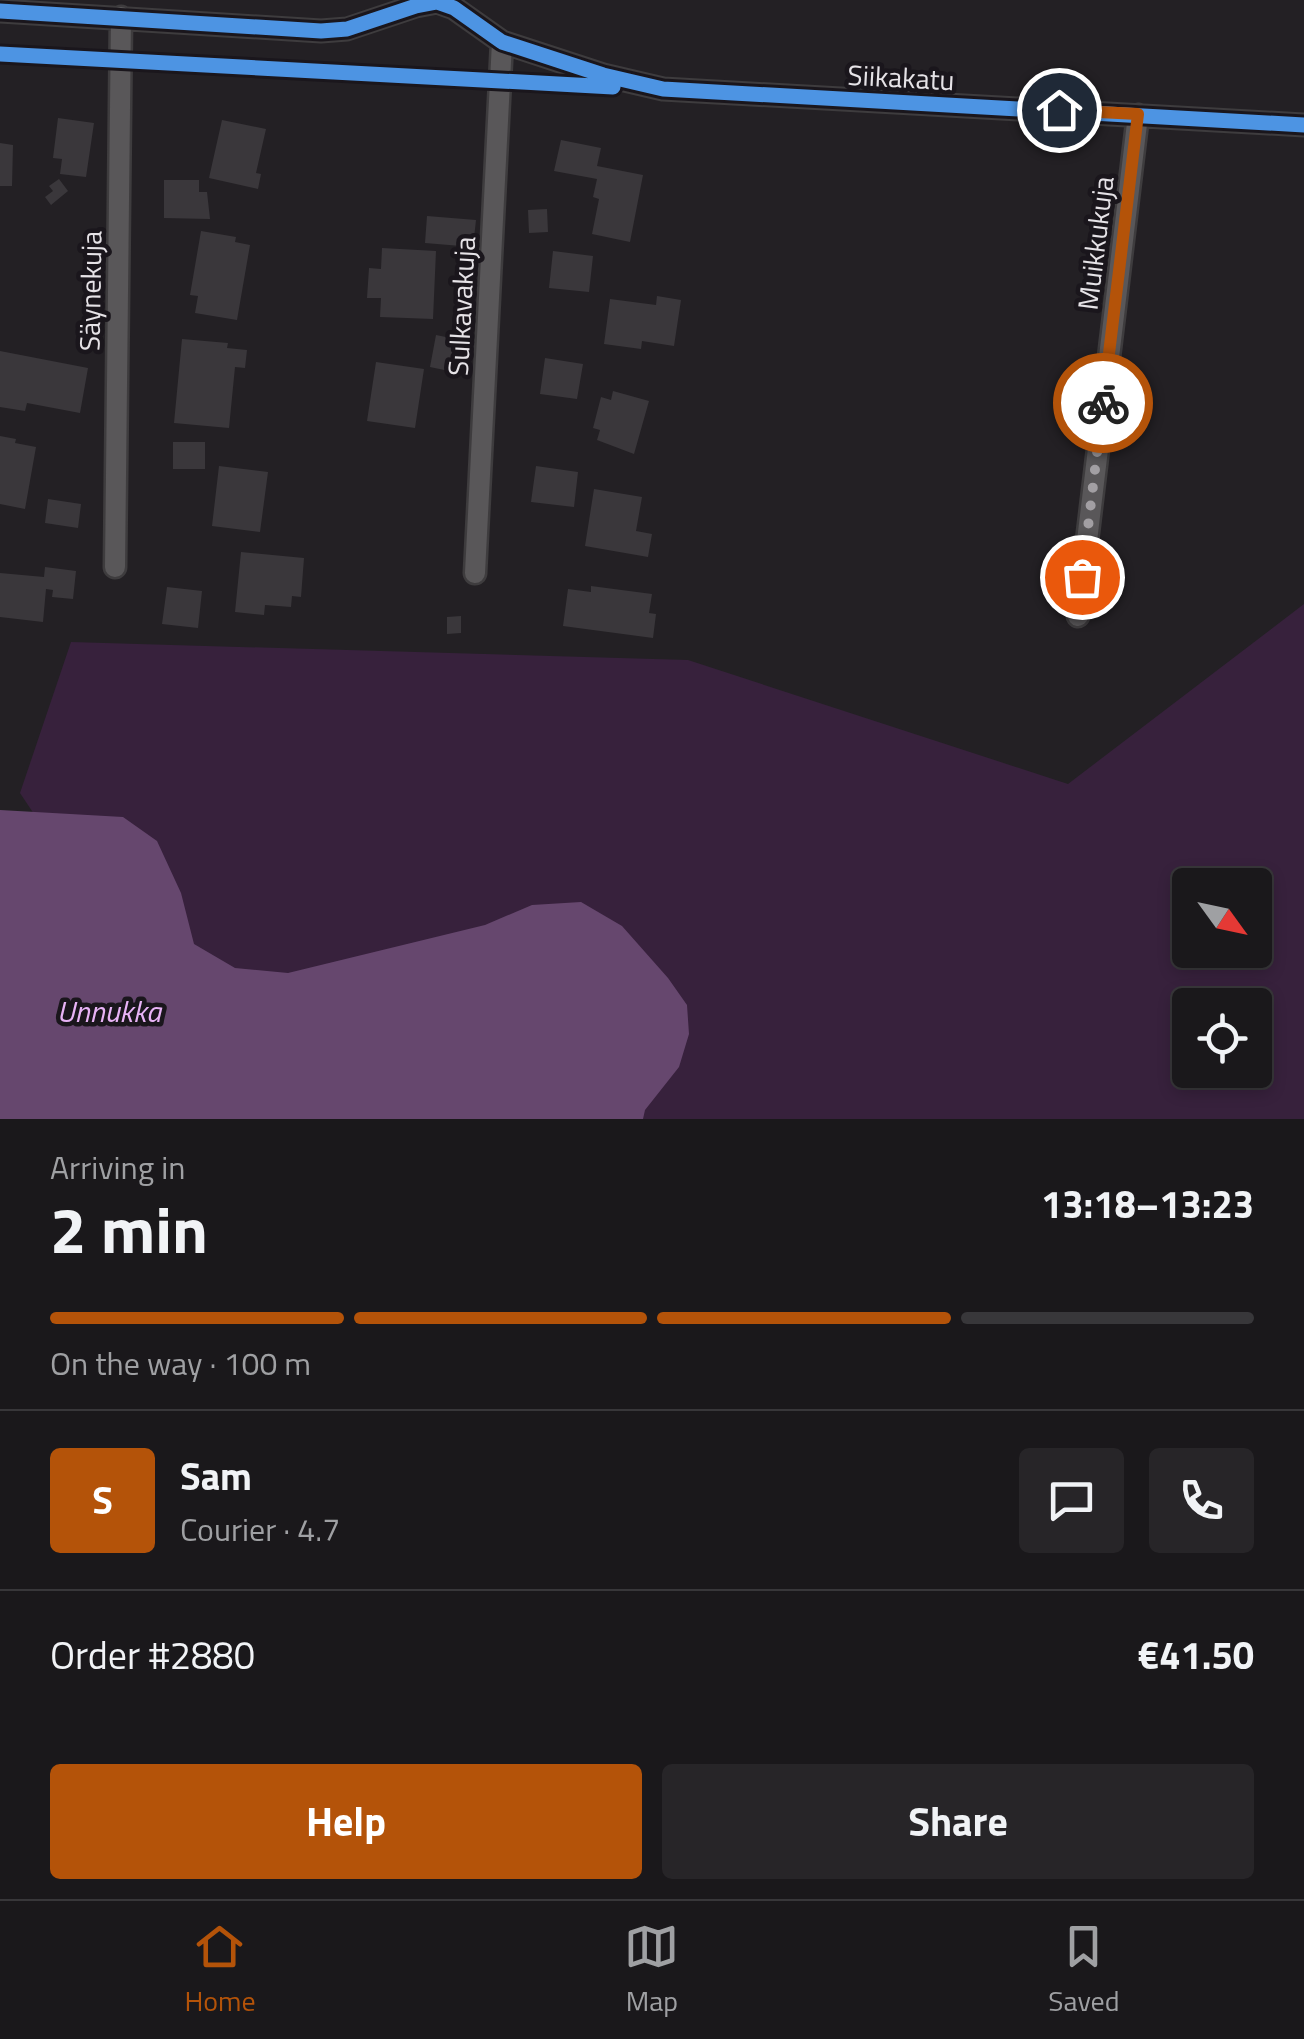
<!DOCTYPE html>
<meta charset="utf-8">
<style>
body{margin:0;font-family:"Titillium Web",sans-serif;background:#272528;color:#f1f3f6;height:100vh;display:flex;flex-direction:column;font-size:38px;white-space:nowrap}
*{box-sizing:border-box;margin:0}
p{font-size:32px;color:#9fa0a3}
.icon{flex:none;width:55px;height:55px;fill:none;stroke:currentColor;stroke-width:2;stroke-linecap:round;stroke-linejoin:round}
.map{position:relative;height:1119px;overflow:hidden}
.panel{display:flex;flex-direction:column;background:#1a181b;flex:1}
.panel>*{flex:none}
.needle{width:65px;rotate:123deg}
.fabs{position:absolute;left:1172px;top:868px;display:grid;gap:20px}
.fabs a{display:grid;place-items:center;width:100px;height:100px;border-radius:10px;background:#1a181b;box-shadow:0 5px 15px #0003,0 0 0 2px #38373a;font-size:50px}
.pin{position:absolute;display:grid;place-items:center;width:85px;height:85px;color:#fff;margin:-42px;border:5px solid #fff;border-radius:50%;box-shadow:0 2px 10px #0007}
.courier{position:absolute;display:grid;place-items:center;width:100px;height:100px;margin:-50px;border:8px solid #b45309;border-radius:50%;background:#fff;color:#222;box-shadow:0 2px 12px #0007}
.overview em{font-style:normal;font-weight:700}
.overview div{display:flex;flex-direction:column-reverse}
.overview{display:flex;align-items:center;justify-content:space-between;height:170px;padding:0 50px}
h1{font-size:65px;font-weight:700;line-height:75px}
.bar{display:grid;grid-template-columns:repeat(4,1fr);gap:15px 10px;align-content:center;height:120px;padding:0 50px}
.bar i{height:12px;border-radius:8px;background:#38373a}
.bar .on{background:#b45309}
.bar p{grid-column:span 4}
.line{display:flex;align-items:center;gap:25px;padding:0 50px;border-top:2px solid #38373a}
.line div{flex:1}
.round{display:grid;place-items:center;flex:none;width:105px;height:105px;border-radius:10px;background:#272528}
.primary-button{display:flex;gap:20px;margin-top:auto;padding:20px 50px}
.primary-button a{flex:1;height:115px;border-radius:10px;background:#b45309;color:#fff;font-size:40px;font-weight:700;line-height:115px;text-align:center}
.primary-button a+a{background:#272528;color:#f1f3f6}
.dock{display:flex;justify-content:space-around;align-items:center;height:140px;border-top:2px solid #38373a;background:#1a181b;font-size:28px;color:#9fa0a3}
.dock a{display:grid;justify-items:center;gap:5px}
.dock .on{color:#b45309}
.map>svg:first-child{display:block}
.green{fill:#37213c;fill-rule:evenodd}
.water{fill:#66476e}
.building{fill:#3a373b}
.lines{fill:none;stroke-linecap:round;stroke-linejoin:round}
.street-casing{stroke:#3e3c3e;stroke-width:25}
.street{stroke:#595759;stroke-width:20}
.cycleway-casing{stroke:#1a161c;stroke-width:21}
.cycleway{stroke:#4d94e3;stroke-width:15}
.done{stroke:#a29fa3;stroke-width:10;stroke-dasharray:0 18}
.route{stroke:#b45309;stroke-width:12}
.labels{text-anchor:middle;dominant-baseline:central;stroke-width:9;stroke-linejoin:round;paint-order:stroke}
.street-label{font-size:28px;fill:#e6e3e7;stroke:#1a161c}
.water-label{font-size:30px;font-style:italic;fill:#e8b3f6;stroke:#1a161c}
</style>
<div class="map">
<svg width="1304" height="1119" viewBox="0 0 1304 1119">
<rect width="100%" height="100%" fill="#232024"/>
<path class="green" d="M1304,604V1119H542L168,1015L20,793L71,642L688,660L1068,784ZM1190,885H1255V950H1190ZM1190,1005H1255V1070H1190Z"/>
<path class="water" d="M0,810L123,817L157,841L181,893L194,944L235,968L288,973L485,925L532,905L581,902L622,926L668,978L687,1005L689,1034L679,1067L645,1110L643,1119H0Z"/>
<path class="building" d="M58,118L94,123L86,177L60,174L62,159L53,158Z
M222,120L266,129L256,173L261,174L258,189L209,178Z
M561,140L601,148L597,166L643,175L630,242L592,234L599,199L593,197L597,179L554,171Z
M0,143L13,145L12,186H0Z
M59,179L68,191L51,205L45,197L53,191L49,186Z
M164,180H199V192H207L210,219L164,218Z
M547,209L548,232L529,233L528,210Z
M427,216L476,220L473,247L425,243Z
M201,231L236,237L235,242L250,245L237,320L195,313L198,296L190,295Z
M382,248L436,251L433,319L380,317L381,298H367L369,268L381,269Z
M553,251L593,256L589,292L549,288Z
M657,296L681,300L674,346L642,341L641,349L604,344L610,299L656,305Z
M436,335L475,343L468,375L430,367Z
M182,339L228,343L227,348L247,350L245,368L235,367L229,428L174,423Z
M0,351L88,368L80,413L27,403L25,411L0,407Z
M545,358L583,364L577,399L540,394Z
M376,362L424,369L415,428L367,421Z
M613,391L649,401L634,454L597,440L600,430L593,428L601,397L611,400Z
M0,436L16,439L15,443L36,447L25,509L0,504Z
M173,442H205V469H173Z
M219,466L268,472L260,532L212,526Z
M536,466L578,472L574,507L531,502Z
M594,489L642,497L636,531L652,534L648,557L585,546Z
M48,499L81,504L78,528L45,523Z
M241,552L304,558L301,597L292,596L291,607L265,605L264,615L235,612Z
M45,567L76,571L73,599L52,597L53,590L46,589L43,622L0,617V573L44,577Z
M591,586L652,594L649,613L656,614L653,638L563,626L568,589L591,592Z
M167,587L202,591L198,628L162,624Z
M461,616V633L447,634V617Z"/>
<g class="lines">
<defs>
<path id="street" d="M0,11L321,31L347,29L416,6L437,2L454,8L502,42L603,75L663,89L1304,125
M115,567L121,17
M475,573L502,42
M1078,616L1138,115"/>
</defs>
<use href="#street" class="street-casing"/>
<use href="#street" class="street"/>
<defs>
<path id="cycleway" d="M0,11L321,31L347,29L416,6L437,2L454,8L502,42L603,75L663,89L1304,125
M0,54L613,87"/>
</defs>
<use href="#cycleway" class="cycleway-casing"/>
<use href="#cycleway" class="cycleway"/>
</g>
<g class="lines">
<path class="done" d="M1082,577L1103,403"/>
<path class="route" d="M1059,110L1138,114L1103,403"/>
</g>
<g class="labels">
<g class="street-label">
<text transform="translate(901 77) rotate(3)">Siikakatu</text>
<text transform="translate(1095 243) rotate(-83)">Muikkukuja</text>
<text transform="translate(90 291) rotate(-89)">Säynekuja</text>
<text transform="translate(461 306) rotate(-87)">Sulkavakuja</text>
</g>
<g class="water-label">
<text x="109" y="1011">Unnukka</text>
</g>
</g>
</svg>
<div class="fabs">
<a><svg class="needle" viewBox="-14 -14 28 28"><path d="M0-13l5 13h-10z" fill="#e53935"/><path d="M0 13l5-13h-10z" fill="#9fa0a3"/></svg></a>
<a><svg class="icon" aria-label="locate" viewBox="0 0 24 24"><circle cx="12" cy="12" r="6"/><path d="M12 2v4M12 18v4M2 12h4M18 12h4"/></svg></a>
</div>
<div class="pin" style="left:1082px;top:577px;background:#ea580c"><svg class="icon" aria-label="bag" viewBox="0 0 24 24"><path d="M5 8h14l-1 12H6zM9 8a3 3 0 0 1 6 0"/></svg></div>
<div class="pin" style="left:1059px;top:110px;background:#1f2937"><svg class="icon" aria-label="home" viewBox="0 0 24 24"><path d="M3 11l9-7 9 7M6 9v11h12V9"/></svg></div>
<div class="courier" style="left:1103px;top:403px"><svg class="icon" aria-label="bike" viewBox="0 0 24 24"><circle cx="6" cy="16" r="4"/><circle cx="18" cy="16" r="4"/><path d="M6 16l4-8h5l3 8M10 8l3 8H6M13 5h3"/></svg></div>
</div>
<section class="panel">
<div class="overview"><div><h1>2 min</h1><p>Arriving in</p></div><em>13:18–13:23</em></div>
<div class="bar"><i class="on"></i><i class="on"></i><i class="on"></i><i></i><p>On the way · 100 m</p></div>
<div class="line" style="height:180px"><b class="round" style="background:#b45309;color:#fff">S</b><div><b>Sam</b><p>Courier · 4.7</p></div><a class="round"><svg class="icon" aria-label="chat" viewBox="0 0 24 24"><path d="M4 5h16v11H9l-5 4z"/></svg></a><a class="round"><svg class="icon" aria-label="phone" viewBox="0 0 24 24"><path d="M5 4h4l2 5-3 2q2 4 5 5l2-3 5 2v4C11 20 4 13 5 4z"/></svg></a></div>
<div class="line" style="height:130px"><div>Order #2880</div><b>€41.50</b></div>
<div class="primary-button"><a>Help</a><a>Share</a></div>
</section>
<nav class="dock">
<a class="on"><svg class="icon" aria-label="home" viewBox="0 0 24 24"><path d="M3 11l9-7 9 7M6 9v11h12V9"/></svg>Home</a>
<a><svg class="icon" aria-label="map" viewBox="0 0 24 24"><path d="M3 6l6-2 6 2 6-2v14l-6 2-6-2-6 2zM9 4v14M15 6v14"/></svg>Map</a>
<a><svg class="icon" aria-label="saved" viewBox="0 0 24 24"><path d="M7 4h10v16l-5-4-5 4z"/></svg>Saved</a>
</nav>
